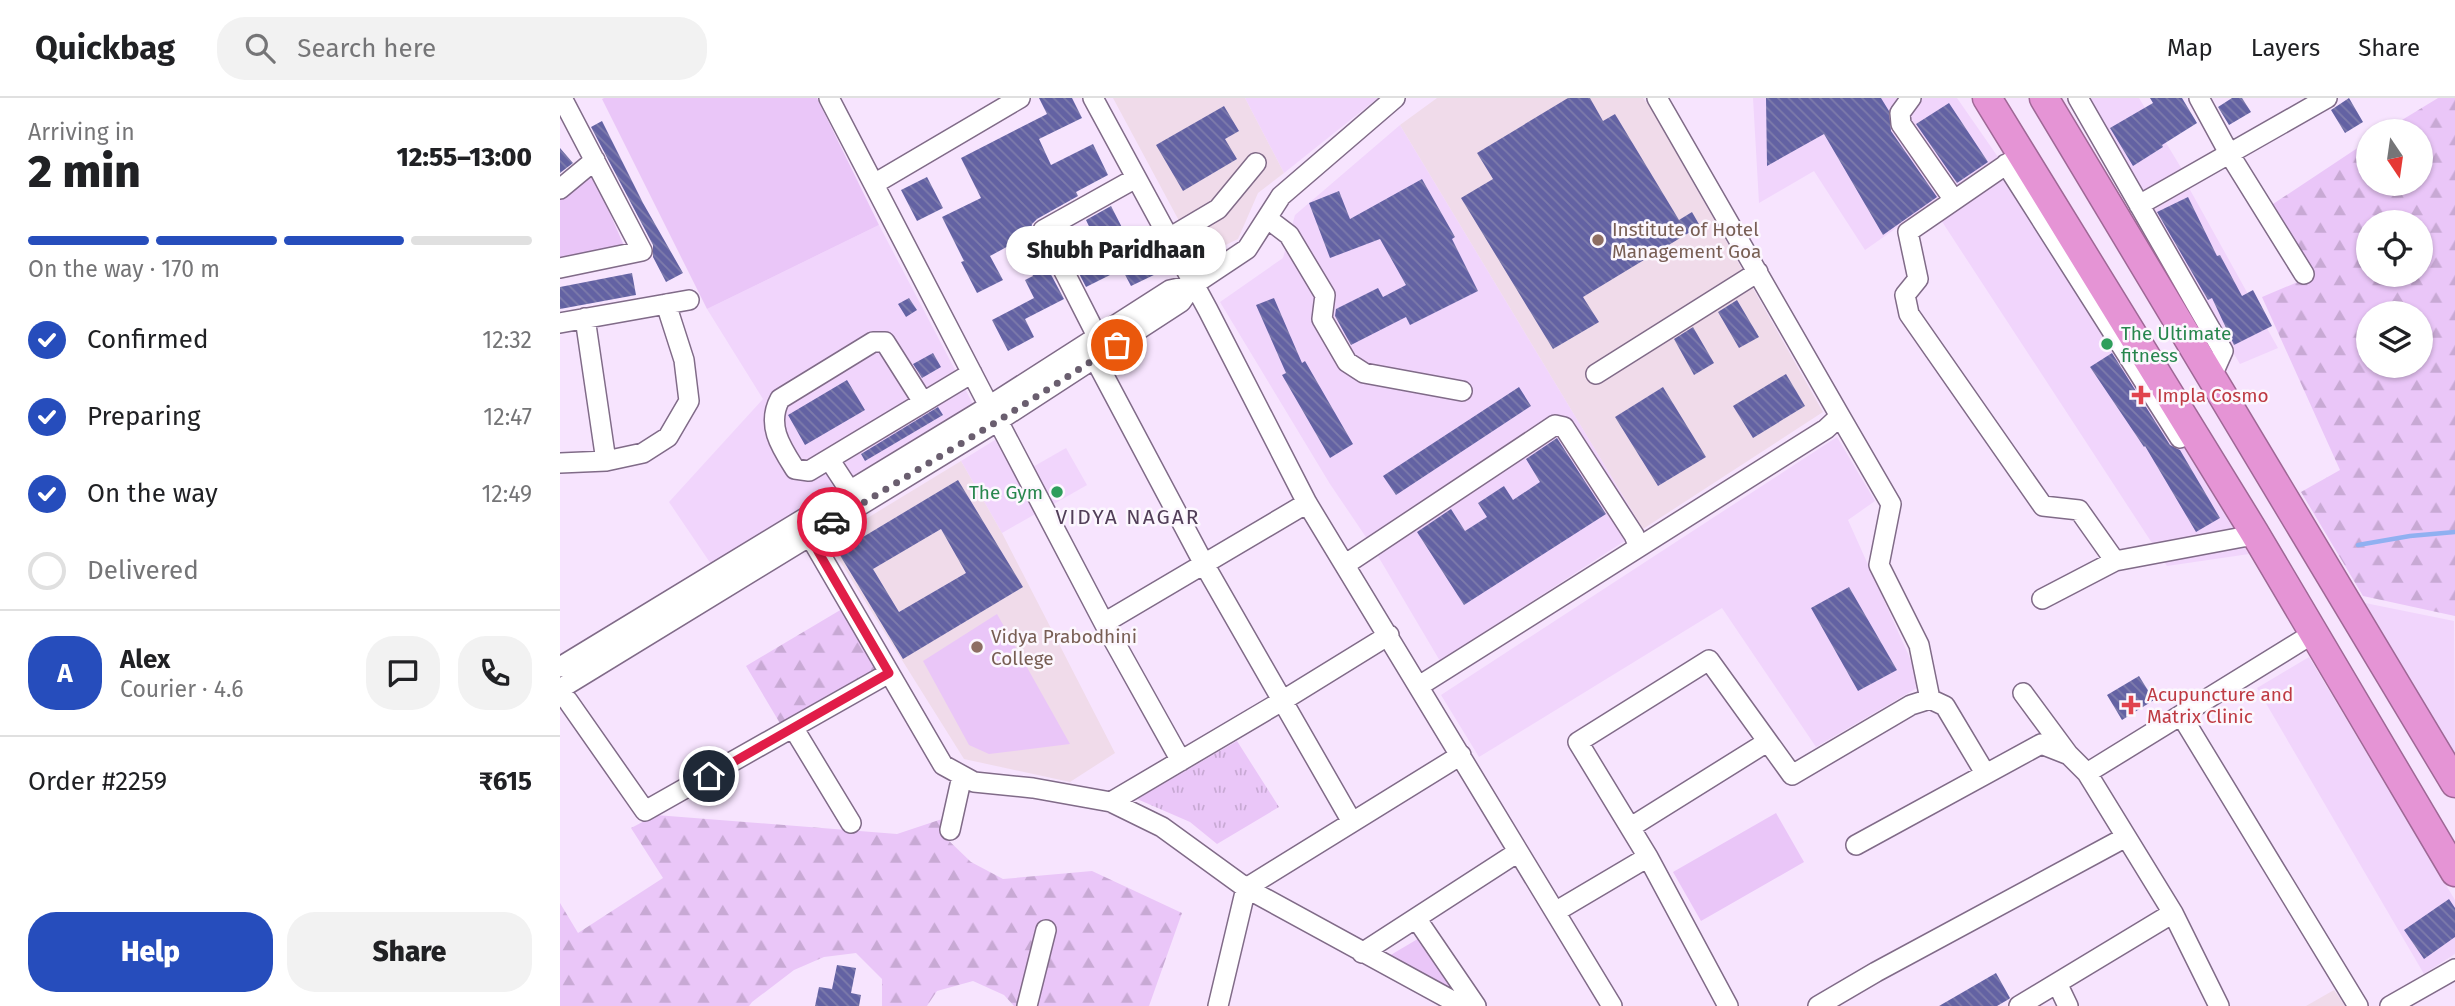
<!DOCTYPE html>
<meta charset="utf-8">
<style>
body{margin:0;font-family:"Fira Sans",sans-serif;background:#f2f2f2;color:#202124;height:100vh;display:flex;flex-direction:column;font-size:26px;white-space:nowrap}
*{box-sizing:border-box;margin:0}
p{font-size:23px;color:#757577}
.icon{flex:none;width:38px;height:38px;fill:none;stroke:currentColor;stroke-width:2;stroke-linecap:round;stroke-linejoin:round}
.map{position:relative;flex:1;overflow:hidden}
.details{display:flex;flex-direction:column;background:#fff;width:560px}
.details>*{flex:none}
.needle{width:46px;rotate:167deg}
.controls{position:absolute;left:1796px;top:21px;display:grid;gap:14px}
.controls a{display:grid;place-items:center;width:77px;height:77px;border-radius:50%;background:#fff;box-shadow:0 2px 5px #0004;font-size:35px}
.pin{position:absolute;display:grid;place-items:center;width:60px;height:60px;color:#fff;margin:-30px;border:4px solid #fff;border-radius:50%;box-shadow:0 2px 7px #0007}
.courier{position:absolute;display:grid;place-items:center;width:70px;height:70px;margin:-35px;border:5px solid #e11d48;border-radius:50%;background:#fff;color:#222;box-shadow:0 2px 9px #0007}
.bubble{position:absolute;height:49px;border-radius:24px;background:#fff;box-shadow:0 2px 5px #0004;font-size:23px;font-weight:800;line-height:49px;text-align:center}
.head em{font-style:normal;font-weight:800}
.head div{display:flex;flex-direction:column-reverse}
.head{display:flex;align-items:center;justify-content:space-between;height:119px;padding:0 28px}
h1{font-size:46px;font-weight:800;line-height:52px}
.bar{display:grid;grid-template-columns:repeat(4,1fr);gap:10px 7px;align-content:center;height:84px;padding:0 28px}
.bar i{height:9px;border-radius:5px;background:#e0e0e0}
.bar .active{background:#264dbc}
.bar p{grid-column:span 4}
.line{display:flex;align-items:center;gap:18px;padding:0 28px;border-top:2px solid #e0e0e0}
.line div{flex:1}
.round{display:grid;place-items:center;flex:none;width:74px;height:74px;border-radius:28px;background:#f2f2f2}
ol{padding:0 28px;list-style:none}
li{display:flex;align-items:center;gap:21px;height:77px}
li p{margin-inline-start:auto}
li .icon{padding:7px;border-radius:50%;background:#264dbc;color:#fff;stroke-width:4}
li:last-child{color:#757577}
li i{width:38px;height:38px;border:4px solid #e0e0e0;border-radius:50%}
.button{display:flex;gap:14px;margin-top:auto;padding:14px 28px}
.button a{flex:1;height:80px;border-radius:28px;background:#264dbc;color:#fff;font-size:28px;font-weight:800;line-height:80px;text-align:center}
.button a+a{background:#f2f2f2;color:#202124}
header{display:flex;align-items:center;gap:42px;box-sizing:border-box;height:98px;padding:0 35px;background:#fff;border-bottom:2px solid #e0e0e0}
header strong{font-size:33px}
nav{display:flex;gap:38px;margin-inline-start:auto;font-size:24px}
.search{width:490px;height:63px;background:#f2f2f2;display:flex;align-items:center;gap:18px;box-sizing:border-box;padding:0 24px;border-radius:28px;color:#757577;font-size:26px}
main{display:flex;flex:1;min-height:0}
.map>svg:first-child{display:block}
.built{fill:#f1d5fc}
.education{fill:#f0dbea}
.grass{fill:url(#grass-tufts)}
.forest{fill:url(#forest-firs);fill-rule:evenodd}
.green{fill:#eac6f8}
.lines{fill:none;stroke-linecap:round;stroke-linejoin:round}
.stream{stroke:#90b0f1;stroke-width:4.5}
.building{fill:url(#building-back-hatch);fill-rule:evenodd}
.minor-casing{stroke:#806b88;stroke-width:22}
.highway-casing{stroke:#9f6896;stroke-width:31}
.minor{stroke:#fff;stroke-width:19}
.highway{stroke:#e594d5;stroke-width:28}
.done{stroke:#6a5e6f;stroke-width:7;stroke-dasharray:0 12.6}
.route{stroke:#e11d48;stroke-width:9}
.education-dot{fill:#8d6e63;stroke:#fcf7fe;stroke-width:2.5}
.leisure-dot{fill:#2e9e5b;stroke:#fcf7fe;stroke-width:2.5}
.health-dot{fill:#e0444e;stroke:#fcf7fe;stroke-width:2.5}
.labels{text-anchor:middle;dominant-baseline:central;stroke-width:5;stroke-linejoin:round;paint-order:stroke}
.education-label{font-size:19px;fill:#785e54;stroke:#fcf7fe;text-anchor:start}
.leisure-label{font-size:19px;fill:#27864d;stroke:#fcf7fe;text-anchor:start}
.health-label{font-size:19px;fill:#be3a42;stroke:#fcf7fe;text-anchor:start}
.neighbourhood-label{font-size:21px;letter-spacing:2px;fill:#523f59;stroke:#fcf7fe}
</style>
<header>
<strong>Quickbag</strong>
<div class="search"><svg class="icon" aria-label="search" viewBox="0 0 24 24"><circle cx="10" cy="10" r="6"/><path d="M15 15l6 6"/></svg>Search here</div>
<nav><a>Map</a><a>Layers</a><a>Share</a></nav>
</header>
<main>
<section class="details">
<div class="head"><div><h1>2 min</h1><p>Arriving in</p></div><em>12:55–13:00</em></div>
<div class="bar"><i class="active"></i><i class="active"></i><i class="active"></i><i></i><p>On the way · 170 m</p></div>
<ol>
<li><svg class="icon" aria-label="check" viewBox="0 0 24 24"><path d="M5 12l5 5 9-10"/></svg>Confirmed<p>12:32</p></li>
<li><svg class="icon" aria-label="check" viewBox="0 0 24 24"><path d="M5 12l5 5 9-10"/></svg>Preparing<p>12:47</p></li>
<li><svg class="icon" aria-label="check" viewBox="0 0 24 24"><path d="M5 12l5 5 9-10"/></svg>On the way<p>12:49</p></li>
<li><i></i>Delivered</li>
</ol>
<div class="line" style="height:126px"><b class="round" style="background:#264dbc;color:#fff">A</b><div><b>Alex</b><p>Courier · 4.6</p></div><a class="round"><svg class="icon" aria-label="chat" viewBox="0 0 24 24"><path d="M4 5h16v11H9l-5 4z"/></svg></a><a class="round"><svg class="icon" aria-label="phone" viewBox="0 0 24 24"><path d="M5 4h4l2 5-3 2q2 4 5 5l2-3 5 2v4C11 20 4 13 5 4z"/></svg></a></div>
<div class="line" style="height:91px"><div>Order #2259</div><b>₹615</b></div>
<div class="button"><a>Help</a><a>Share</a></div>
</section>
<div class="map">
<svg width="1895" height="908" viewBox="0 0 1895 908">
<defs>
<pattern id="grass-tufts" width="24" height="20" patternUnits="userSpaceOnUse" patternTransform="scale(1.75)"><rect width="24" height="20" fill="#eac6f8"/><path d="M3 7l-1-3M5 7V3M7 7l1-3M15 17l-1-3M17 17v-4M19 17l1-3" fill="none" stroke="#c8a9d4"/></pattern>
<pattern id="forest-firs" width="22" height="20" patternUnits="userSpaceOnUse" patternTransform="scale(1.75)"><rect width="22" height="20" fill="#eac6f8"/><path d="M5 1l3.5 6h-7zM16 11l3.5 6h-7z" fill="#c8a9d4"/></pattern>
<pattern id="building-back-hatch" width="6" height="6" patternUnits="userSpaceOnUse" patternTransform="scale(1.75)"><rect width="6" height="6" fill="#6362a3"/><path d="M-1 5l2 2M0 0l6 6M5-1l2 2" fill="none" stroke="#7e7cab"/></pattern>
</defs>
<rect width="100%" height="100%" fill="#f7e4fe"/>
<path class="built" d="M685,0H818L724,75Z
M1193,0H1397L1438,59L1305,152L1254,73L1199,105Z
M1520,0H1579L1623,73L1581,99Z
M840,27L1083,431L880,563L812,448L770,386L660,204L723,160L735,117Z
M1457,72L1696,455L1607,468L1379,119Z
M1629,90L1718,250L1680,266L1589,115Z
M319,127L413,306L153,469L109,404L203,301L147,211Z
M1277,339L1315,403L1288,422L1362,587L1256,649L1162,510L919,659L881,597Z
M438,340L477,415L442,435L401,363Z
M506,350L527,387L492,407L471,370Z
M1800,504L1894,523L1895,658Z
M1749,559L1895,802V856L1864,876L1697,590Z"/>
<path class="education" d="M553,0H685L724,75L698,95L678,141L639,160Z
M877,0H1083L1092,12L1263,314L1083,431L840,27Z
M401,363L442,435L555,655L510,684L404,661L268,444Z
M1774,892L1785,908H1746Z"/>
<path class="grass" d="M677,643L719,709L657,746L630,724L577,701Z"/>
<path class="forest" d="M1878,0H1895V518L1803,498L1741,394L1780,372L1702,199L1752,178L1713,106L1808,43V86H1860V33H1824ZM1808,124H1860V177H1808ZM1808,215H1860V268H1808Z
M282,511L317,570L221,627L186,568Z
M96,717L337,736L382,721L385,739L411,764L443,781L532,773L622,815L589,908H454L444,897L413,883L377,893L367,908H322V881L296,855L264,859L234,872L192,904L189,908H0V805L18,835L103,780L71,730Z"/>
<path class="green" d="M44,0H257L319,127L147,211L42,1Z
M31,72L65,150L0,163V97Z
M437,516L510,646L429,656L409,647L363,563Z
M1216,715L1244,764L1141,823L1113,774Z
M861,839L901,901L829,858Z"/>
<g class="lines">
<path class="stream" d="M1798,447L1850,438L1895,434"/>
</g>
<path class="building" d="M479,0H512L522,20L479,41L491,67L533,46L548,77L516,94L518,98L477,121L472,126L470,137L504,201L465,221L474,239L448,253L432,222L474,200L465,182L473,178L454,145L430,158L443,182L417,195L401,164L404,163L382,119L421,100L401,60L487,16Z
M1008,0H1030L1043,23L1055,16L1119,122L1132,114L1140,128L1023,199L1039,224L993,251L901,100L933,81L917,55Z
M1206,0H1321L1329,13L1331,33L1377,99L1323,137L1264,36L1207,68Z
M1590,0H1622L1637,25L1602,47L1603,49L1573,68L1550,30L1593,5Z
M1672,0H1682L1691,14L1669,27L1658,9Z
M1789,0L1803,24L1785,35L1771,12Z
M1389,5L1428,64L1397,85L1356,26Z
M664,8L679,33L665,41L677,61L623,93L596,47Z
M42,23L83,105L123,175L106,184L93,159V147L31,29Z
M0,50L13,65L0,75Z
M367,79L383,110L357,123L341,92Z
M862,81L895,139L892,141L918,193L850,227L846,219L791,247L775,218L776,211L818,190L823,199L846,187L820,141L770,160L749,105L779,93L790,121Z
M1628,99L1657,158L1660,157L1682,198L1693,192L1712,228L1674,247L1652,200L1648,202L1597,114Z
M551,108L572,149L582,144L598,175L571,188L562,171L526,189L510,158L537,145L526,122Z
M72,175L76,197L0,211V189Z
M349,200L357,212L346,219L338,206Z
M714,200L742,265L745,263L793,346L770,360L722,277L726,275L696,207Z
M1177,202L1199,239L1179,250L1158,214Z
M1133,229L1154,265L1134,277L1114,241Z
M373,255L381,269L362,280L353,266Z
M1552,255L1610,347L1620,352L1660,420L1636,434L1585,348L1584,349L1530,269Z
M1226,276L1245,308L1193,340L1173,308Z
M287,282L305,312L245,347L228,317Z
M959,289L971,308L836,397L823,378Z
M1103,289L1146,359L1098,388L1055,319Z
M378,309L383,317L305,363L301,356Z
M997,340L1046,416L904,507L857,434L891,411L905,433L927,419L918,405L944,388L953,402L980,384L966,361Z
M398,382L463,489L343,561L278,454ZM381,431L406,475L339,514L313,471Z
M1289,489L1337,572L1298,593L1251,510Z
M1579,578L1594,602L1562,622L1547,597Z
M1889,801L1895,810V839L1864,861L1844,832Z
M277,867L296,870L291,895L301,897L299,908H255L259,889L272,891Z
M1436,875L1450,900L1449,901L1437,908H1379Z"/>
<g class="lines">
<defs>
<path id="minor" d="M269,0L429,308
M533,0L648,212L747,405L1052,908
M1351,0L1340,15L1341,26L1394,102
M1518,0L1663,253L1651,280
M1639,0L1670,57L1744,176
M1460,57L1348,134L1358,181L1345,197L1349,216L1483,408L1519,412L1555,463
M1446,66L1620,340
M314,86L460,0
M0,91L35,62
M1579,107L1767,0
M708,121L729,137L765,197L762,221L787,264L804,275L902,293
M609,140L658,111L696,65
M0,170L82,153L2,0
M25,220L46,363
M0,225L129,202
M538,240L483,132L576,80
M535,261L644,466L792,724
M1036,276L1198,174
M363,304L325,244H313L220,301C206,327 221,349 235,371L249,373L412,275
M1280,318L1331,406L1319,467L1359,547L1370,601
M438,323L544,525L621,663
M269,361L290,393
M0,365L46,363L83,355L108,339L129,303L124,262L106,206
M241,423L383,667L414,684L473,690L551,704L602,729L686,790L902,908
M786,466L995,327L1004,329L1074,437L1079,449
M1482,501L1555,463L1683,439L1694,434
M544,525L747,405
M0,569L429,308L610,192L633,187
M859,588L1266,331L1280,318L1097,0
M0,591L438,323L621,204L633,187L687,151L721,98L835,0
M1463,595L1508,656
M0,596L8,603L85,713L329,575
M1621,617L1798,908
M234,631L291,725
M1527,675L1754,535
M551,704L722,603L829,537
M1071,729L1207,644
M390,732L402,678
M1296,747L1481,646L1509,657L1527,675L1613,815L1659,908
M995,814L1088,759
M856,820L916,908
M802,855L958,754
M1497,885L1508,908
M467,908L486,832
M658,908L686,790L901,657
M1168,908L1088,759L1018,644L1149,562L1232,677L1351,607L1370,601L1385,608L1425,675
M1258,908L1316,874L1566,739
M1459,908L1613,815
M1830,908L1895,871"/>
<path id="highway" d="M1427,0L1694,434L1895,774
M1484,0L1895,685"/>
</defs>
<use href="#minor" class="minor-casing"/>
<use href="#highway" class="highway-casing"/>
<use href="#minor" class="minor"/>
<use href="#highway" class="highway"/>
</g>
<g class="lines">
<path class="done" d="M272,424L438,323L557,247"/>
<path class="route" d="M149,678L329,575L249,438L272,424"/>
</g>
<g class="education-dot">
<circle cx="1038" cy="142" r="7"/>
<circle cx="417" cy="549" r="7"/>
</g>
<g class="leisure-dot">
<circle cx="1547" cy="246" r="7"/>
<circle cx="497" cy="394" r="7"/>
</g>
<g class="health-dot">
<path d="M1577.5 286.5h7v7h7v7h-7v7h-7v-7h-7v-7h7z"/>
<path d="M1567.5 596.5h7v7h7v7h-7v7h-7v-7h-7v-7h7z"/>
</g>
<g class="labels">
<g class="education-label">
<text x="1052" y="131">Institute of Hotel<tspan x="1052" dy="22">Management Goa</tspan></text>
<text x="431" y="538">Vidya Prabodhini<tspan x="431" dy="22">College</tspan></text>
</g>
<g class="leisure-label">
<text x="1561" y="235">The Ultimate<tspan x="1561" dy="22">fitness</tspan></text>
<text x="483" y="394" text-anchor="end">The Gym</text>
</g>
<g class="health-label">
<text x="1597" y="297">Impla Cosmo</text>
<text x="1587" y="596">Acupuncture and<tspan x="1587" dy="22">Matrix Clinic</tspan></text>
</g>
<g class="neighbourhood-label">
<text x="568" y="419">VIDYA NAGAR</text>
</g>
</g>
</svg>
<div class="controls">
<a><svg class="needle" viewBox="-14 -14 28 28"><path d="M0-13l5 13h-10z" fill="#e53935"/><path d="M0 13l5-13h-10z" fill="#757577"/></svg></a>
<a><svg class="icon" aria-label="locate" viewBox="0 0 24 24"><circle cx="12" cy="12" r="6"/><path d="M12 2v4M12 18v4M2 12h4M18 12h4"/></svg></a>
<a><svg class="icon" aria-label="layers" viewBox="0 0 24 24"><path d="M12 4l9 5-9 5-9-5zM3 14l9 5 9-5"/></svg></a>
</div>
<div class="pin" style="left:557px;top:247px;background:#ea580c"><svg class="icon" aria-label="bag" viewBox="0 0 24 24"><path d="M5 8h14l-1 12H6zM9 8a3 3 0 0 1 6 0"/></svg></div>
<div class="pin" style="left:149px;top:678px;background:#1f2937"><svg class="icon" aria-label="home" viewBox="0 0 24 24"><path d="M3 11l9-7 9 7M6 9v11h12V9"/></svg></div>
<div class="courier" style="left:272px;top:424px"><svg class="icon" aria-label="car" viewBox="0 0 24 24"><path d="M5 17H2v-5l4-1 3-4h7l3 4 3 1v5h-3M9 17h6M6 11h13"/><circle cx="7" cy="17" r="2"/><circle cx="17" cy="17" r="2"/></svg></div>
<div class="bubble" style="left:446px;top:128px;width:220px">Shubh Paridhaan</div>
</div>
</main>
